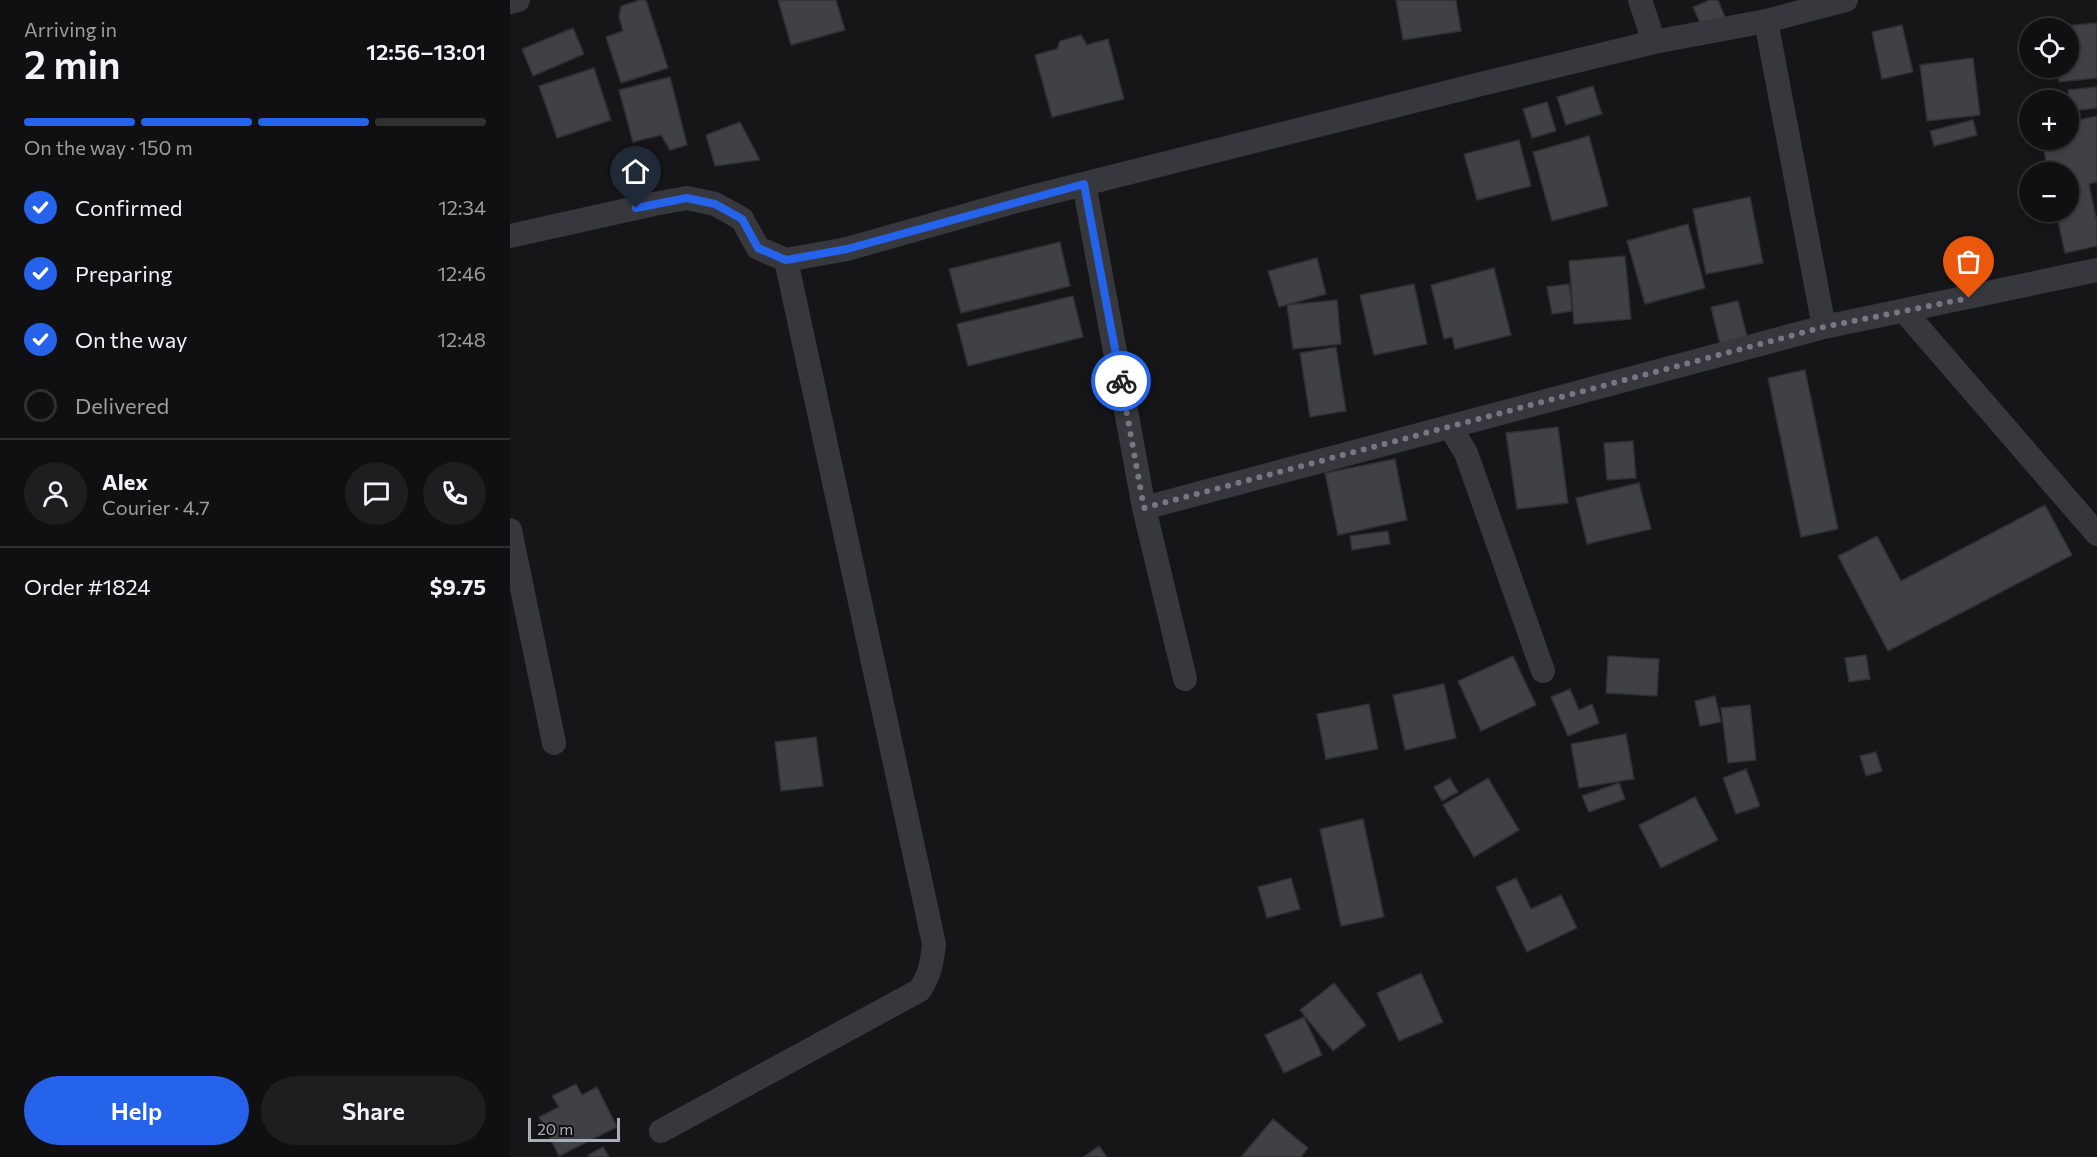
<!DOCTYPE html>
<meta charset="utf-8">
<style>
body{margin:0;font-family:Commissioner,sans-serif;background:#1e1e20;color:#f1f3f6;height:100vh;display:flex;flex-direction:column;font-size:22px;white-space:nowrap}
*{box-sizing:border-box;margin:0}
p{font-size:20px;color:#9c9d9f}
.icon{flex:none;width:33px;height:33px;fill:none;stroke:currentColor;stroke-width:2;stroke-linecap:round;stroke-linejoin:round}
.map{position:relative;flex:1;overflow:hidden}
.details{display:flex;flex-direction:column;background:#101012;width:510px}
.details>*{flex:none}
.fabs{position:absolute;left:1509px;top:18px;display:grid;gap:12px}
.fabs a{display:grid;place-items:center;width:60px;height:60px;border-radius:50%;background:#101012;box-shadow:0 3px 9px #0003,0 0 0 2px #303032;font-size:30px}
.scale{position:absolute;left:18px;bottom:15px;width:92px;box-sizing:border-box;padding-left:6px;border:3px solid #a8adb8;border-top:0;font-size:16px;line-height:21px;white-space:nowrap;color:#a8adb8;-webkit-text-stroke:4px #111113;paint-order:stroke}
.pin{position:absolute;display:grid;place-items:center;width:51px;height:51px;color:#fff;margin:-62px -26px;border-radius:50% 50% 50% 0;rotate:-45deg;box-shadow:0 0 6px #0007}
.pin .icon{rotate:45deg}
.courier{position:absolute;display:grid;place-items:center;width:60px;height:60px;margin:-30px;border:4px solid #2563eb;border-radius:50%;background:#fff;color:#222;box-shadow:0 2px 8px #0007}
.summary em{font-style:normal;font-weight:600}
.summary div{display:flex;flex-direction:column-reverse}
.summary{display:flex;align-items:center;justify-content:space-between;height:102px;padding:0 24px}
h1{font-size:39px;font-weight:600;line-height:45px}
.bar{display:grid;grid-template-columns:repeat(4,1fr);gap:9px 6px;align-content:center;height:72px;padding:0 24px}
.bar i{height:8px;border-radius:4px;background:#303032}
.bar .selected{background:#2563eb}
.bar p{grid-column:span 4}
.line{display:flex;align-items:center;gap:15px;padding:0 24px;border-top:2px solid #303032}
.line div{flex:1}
.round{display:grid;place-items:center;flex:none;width:63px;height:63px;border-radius:32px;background:#1e1e20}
ol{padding:0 24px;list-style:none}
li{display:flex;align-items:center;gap:18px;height:66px}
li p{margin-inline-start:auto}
li .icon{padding:6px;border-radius:50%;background:#2563eb;color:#fff;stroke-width:4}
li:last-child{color:#9c9d9f}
li i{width:33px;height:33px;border:3px solid #303032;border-radius:50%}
.action{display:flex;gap:12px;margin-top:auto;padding:12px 24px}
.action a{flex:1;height:69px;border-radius:36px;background:#2563eb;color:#fff;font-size:24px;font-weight:600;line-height:69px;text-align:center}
.action a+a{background:#1e1e20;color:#f1f3f6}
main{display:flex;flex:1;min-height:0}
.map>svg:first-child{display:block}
.building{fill:#404145;stroke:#303034;stroke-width:1.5}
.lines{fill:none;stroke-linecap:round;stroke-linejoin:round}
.street{stroke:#37383d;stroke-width:24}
.done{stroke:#757880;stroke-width:6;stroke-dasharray:0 10.8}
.route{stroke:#2563eb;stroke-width:8}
</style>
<main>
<section class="details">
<div class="summary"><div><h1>2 min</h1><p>Arriving in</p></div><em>12:56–13:01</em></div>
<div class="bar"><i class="selected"></i><i class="selected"></i><i class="selected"></i><i></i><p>On the way · 150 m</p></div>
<ol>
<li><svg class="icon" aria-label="check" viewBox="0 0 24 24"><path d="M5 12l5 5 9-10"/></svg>Confirmed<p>12:34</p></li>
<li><svg class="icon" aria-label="check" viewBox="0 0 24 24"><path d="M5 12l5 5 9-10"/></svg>Preparing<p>12:46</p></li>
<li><svg class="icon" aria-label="check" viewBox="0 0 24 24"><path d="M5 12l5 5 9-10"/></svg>On the way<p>12:48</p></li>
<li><i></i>Delivered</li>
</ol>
<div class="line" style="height:108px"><a class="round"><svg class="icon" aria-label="person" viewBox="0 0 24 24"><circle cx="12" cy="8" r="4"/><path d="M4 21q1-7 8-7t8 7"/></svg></a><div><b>Alex</b><p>Courier · 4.7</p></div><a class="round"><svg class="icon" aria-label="chat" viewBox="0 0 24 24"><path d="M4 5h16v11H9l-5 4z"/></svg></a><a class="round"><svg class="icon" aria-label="phone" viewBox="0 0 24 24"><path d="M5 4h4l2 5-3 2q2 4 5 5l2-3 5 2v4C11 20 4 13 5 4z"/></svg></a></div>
<div class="line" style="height:78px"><div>Order #1824</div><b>$9.75</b></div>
<div class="action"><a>Help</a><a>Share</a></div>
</section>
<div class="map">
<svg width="1587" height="1157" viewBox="0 0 1587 1157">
<rect width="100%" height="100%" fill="#161618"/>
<path class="building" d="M130,0H136L158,68L111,83L96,37L113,31L109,17L111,6Z
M268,0H326L335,30L281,45Z
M886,0H946L951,31L893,40Z
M1200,0H1208L1215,17L1192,27L1183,7Z
M1587,23V78L1549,82L1547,68H1558V28L1543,27Z
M1392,25L1403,72L1372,79L1362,32Z
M63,28L74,54L23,76L12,49Z
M571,35L577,45L598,39L614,99L542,117L525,55L547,49L550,41Z
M1463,58L1470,115L1417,121L1410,65Z
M84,68L101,120L47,138L29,86Z
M160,77L177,145L160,150L151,135L123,142L109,90Z
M1083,86L1092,114L1056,125L1047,97Z
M1587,87V108L1560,111L1558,90Z
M1037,102L1046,131L1022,138L1013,109Z
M1587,116V182L1579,184L1587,222V246L1555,253L1546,212H1558V172H1538L1532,140H1558V122Z
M1463,120L1467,135L1424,146L1420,131Z
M230,122L250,160L205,166L196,135Z
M1079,136L1098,206L1042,221L1023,152Z
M1009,140L1021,186L967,200L954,154Z
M1240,197L1253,263L1196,274L1183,209Z
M1178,224L1195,288L1135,304L1117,241Z
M550,242L560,286L451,313L439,269Z
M1115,256L1121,319L1064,324L1059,261Z
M807,258L816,294L769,307L758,271Z
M984,268L1001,335L945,349L942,337L934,339L921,285Z
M904,284L917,344L864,355L850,295Z
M1059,284L1062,311L1042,314L1037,287Z
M563,296L573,337L458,366L447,324Z
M827,300L831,344L783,349L777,305Z
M1228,301L1237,336L1210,344L1201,307Z
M826,347L836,411L800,417L790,353Z
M1295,370L1328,529L1291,537L1258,378Z
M1048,427L1058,503L1007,509L996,433Z
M1123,441L1126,478L1097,480L1094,443Z
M885,459L897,520L828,535L815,473Z
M1129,483L1141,529L1077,544L1066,498Z
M1535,505L1562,555L1378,651L1328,556L1367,536L1391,581Z
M878,531L880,544L842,550L840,536Z
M1356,655L1360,679L1339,682L1335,658Z
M1003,656L1026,705L971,731L948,681Z
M1098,656L1149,659L1147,696L1096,693Z
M934,684L946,738L895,750L883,695Z
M1060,689L1069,710L1082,704L1089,723L1058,736L1041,697Z
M1205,696L1211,722L1190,726L1185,701Z
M859,704L868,749L816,759L807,714Z
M1240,705L1246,760L1218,763L1211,708Z
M1116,734L1124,779L1069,788L1061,744Z
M306,737L313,786L271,791L265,742Z
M1366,752L1372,771L1356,776L1350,756Z
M1236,769L1250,806L1226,814L1213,778Z
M940,778L948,792L932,801L924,787Z
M978,778L1009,830L964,857L933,805Z
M1109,783L1115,799L1079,812L1072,796Z
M1185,797L1208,840L1151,868L1129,825Z
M853,819L874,917L831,926L810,829Z
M781,878L790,909L757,918L748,887Z
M1006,878L1021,909L1051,895L1067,928L1017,952L986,887Z
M911,973L933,1022L889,1041L867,993Z
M824,983L856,1025L823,1051L790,1010Z
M794,1017L812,1055L774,1073L755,1035Z
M66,1084L72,1095L87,1087L107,1127L49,1156L29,1117L49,1107L42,1096Z
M763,1119L798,1148L791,1157H731Z
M589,1146L597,1157H574Z
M93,1147L99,1157H80L78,1155Z"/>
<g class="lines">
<path class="street" d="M1130,0L1144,42
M0,2L8,0
M1256,21L1314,327
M574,184L634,508L675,679
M0,236L144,204L177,198L205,204L232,219L248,248L276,260L337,249L510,200L971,84L1144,42L1256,21L1336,0
M1395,312L1587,534
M940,427L956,453L1033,671
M634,508L1314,327L1587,270
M0,530L44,743
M151,1131L410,990C420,974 422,963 424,944L276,260"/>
</g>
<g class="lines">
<path class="done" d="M611,381L634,508L1314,327L1459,298"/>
<path class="route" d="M126,208L177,198L205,204L232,219L248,248L276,260L337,249L574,184L611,381"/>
</g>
</svg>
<div class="fabs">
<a><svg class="icon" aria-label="locate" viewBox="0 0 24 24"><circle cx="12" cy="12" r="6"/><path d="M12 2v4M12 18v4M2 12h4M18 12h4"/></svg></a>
<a>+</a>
<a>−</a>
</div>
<div class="scale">20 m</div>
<div class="pin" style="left:1459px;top:298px;background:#ea580c"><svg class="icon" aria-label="bag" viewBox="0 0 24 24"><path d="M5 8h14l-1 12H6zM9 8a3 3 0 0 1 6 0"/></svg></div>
<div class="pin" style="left:126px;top:208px;background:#1f2937"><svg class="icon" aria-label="home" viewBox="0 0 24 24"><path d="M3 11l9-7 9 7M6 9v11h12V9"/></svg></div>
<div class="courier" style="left:611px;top:381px"><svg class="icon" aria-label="bike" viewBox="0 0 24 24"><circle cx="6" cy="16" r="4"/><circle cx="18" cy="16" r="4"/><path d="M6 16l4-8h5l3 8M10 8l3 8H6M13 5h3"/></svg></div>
</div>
</main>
